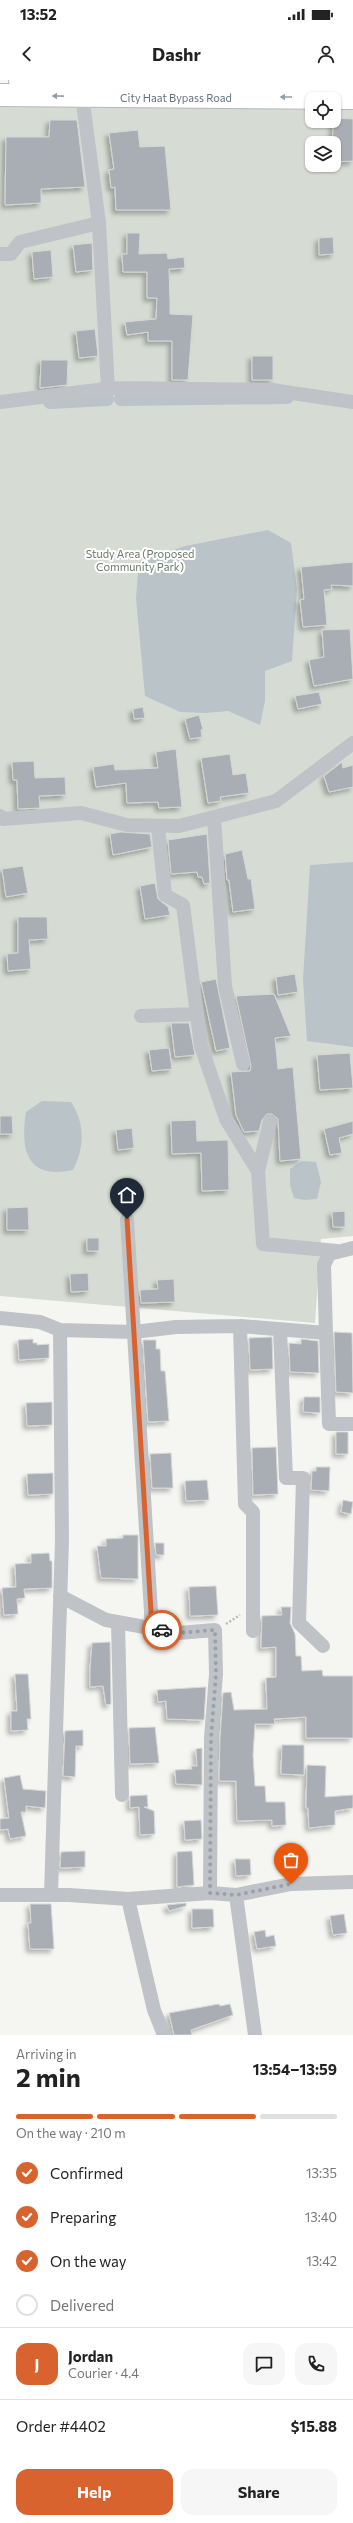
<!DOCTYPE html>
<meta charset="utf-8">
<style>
body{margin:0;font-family:Commissioner,sans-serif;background:#f6f6f6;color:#222;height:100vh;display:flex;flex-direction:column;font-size:15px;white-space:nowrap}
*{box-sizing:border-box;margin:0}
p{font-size:13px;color:#767676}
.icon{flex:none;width:22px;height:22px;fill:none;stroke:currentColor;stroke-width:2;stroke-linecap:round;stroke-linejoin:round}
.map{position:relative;height:1955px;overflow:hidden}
.drawer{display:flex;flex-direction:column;background:#fff;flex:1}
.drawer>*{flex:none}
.fabs{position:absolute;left:305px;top:12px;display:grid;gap:8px}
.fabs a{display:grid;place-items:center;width:36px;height:36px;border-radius:8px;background:#fff;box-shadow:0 1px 3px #0004;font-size:20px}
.pin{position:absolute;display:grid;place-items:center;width:34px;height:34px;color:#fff;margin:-41px -17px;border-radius:50% 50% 50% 0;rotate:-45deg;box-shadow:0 0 4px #0007}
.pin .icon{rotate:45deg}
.courier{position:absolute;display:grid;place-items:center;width:40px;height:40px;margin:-20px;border:3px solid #d9632f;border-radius:50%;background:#fff;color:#222;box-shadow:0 1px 5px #0007}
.head em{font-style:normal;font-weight:700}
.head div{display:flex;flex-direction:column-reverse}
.head{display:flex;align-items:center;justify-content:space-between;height:68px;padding:0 16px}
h1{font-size:26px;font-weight:700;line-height:30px}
.bar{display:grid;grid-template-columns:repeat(4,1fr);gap:6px 4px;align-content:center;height:48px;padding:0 16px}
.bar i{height:5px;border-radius:3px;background:#e0e0e0}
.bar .on{background:#d9632f}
.bar p{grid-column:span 4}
.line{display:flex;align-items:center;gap:10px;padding:0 16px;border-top:1px solid #e0e0e0}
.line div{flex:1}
.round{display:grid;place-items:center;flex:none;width:42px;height:42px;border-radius:12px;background:#f6f6f6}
ol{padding:0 16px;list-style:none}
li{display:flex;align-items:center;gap:12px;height:44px}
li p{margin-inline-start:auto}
li .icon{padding:4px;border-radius:50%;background:#d9632f;color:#fff;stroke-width:4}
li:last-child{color:#767676}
li i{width:22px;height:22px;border:2px solid #e0e0e0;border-radius:50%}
.button{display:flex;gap:8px;margin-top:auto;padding:8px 16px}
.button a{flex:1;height:46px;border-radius:12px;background:#d9632f;color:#fff;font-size:16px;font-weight:700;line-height:46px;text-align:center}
.button a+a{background:#f6f6f6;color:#222}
.status{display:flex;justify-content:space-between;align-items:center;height:28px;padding:0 20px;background:#fff;direction:ltr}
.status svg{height:11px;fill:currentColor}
header{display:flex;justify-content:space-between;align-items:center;height:52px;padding:0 16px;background:#fff;font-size:18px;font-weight:700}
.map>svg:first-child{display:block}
.green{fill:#d6dcd4;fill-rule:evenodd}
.water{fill:#b9c3c8}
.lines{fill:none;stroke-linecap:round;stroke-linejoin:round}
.canal{stroke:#b9c3c8;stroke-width:14}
.building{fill:#a8aeb4;stroke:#d7d7d5;filter:url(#shadow)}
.primary-casing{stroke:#b4b8bc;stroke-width:24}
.path{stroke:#b9bbbe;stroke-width:2.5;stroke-dasharray:2 2;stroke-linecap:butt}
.street{stroke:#bfc2c6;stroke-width:14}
.primary{stroke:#fff;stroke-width:22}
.oneway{fill:#949ea8}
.done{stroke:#98a2a9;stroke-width:4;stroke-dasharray:0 7.2}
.route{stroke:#d9632f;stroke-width:5}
.labels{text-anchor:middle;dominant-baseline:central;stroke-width:4;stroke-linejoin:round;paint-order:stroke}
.street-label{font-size:11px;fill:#667482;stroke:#fff}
.park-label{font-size:11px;fill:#677965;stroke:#fff}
</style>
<div class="status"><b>13:52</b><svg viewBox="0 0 49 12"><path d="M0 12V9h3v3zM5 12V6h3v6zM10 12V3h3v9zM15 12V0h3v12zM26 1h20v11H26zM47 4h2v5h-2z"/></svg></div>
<header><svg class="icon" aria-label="back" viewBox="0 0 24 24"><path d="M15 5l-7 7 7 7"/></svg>Dashr<svg class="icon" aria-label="person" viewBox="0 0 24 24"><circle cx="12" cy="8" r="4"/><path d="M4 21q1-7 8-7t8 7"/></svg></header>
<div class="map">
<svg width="353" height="1955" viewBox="0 0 353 1955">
<defs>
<filter id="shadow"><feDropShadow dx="-3.5" dy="3.5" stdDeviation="2" flood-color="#0004"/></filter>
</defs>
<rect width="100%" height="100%" fill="#f5f6f2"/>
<path class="green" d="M0,17L312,27V41H334V27H353V1156L321,1159L315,1243L0,1216ZM312,63H334V85H312Z"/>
<path class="water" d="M268,450L291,463L297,509L292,581L265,591V621L260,645L228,631L206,633L180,632L145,616L136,518L139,482L185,466Z
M353,782V967L307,961L303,899L310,785Z
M42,1021L71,1022C85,1043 85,1067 73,1090C27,1100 20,1070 26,1032Z
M302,1081L316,1082L321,1102L317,1119L304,1120L294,1118L290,1105V1089Z"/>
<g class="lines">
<path class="canal" d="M121,319L287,317
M50,322L107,319"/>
</g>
<path class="building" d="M334,38L353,39V81L334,82L332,63Z
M50,40H77L85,107L41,109V123L5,125L6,57H49Z
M138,50L140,67L165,66L171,130H116L115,107L111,108L109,90L114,89L109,53Z
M127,153H140L139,174L167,173L168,179L184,177L185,188L169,189L170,221V234L193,235L188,300H172V261H148V252L127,255L125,242L156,239L157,218H147V192H123L122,174H127Z
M333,157L334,174L319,175V158Z
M92,163L93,190L76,192L73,165Z
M51,170L53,197L34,199L32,172Z
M95,249L98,276L79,278L76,251Z
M252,276H273V300H252Z
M41,280H68L67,305L40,308Z
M353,482V506L331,505L332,509L324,510L327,545L303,547L300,520L304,519L301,487Z
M350,549L353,599L314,606L309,580L324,577L322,550Z
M319,612L322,624L298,629L295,616Z
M143,627L145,638L134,639L133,629Z
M199,635L203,649L201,650L202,657L190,659L185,639Z
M176,669L182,727L159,728L158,722L127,723L126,703L96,707L93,687L114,684L115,690L158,688L156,672Z
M230,674L233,695L246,693L249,713L220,717L221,721L208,723L201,678Z
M34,681L35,698L65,697L66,715L39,716L40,728L18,729L17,700H13L12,682Z
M342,682L343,688L353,685V707L329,712L324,696Z
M121,752L150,754L152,767L113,775L110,754Z
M207,754L210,803L204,804L202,797H198L197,792L171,794L168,760Z
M242,770L248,799H251L255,829L233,832L229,800H227L225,774Z
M23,786L28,813L6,817L2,789Z
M155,803L158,819L168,827L170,835L145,839L140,806Z
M18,837H47L48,859L29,860L31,889L8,891L7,874L18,873Z
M295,894L298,912L278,915L276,897Z
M216,899L230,968L216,971L201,902Z
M274,914L291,956L275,958L278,989L293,987L301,1079L280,1081L278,1039L272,1034H267L262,1040L259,1051L244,1052L236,1035L231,992L250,991L251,986L236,916Z
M171,943H189L195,975L175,977Z
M169,968L172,989L152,991L149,970Z
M350,973L353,1008L320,1010L317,975Z
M0,1036H12L13,1054H0Z
M196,1040L197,1061L228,1060L229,1110L202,1111L201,1073L172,1074L171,1041Z
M353,1041V1054L339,1058L342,1073L330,1075L324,1049Z
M132,1048L134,1068L118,1070L116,1050Z
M28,1127L29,1150H7V1128Z
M345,1131V1147H333L332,1132Z
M87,1158H99V1171H87Z
M88,1193L89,1211L71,1212L70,1194Z
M174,1199L175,1222L141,1223L140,1210L158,1209L157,1200Z
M334,1252L352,1253L353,1313L336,1312Z
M272,1257L273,1289L250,1290L249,1258Z
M33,1259V1263H37V1265L49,1264V1278L19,1280L18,1260Z
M301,1259L318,1261L319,1293L290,1292L289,1263L301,1264Z
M143,1260H156V1269H160L161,1291H165L169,1341L148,1342Z
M304,1317H320V1333L303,1332Z
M52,1322V1345L27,1346L26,1323Z
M336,1352H348V1374H336Z
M276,1367L278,1414L253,1415L252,1368Z
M171,1373L173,1408H152L150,1374Z
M316,1387H330L329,1411L311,1410L312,1391H316Z
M53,1393V1414L28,1415L27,1394Z
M207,1400L209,1420L186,1421L185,1401Z
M343,1420L353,1422L351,1434L341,1432Z
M123,1455H138V1499L101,1498L97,1466H106V1459L123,1458Z
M155,1463H164V1475H156Z
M49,1473L50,1481H52V1508L24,1509L25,1518L17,1519L18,1534L4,1535L2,1508L16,1507L15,1484L31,1483V1474Z
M216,1506L218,1535L190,1536L189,1507Z
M281,1527H291L290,1543L295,1554L296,1576H301L302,1591L322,1590L323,1596H353V1658H306V1637L274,1639L275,1644H255L253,1675L255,1706H265L266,1722H285L286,1745L272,1746V1740L237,1741L236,1701H219L220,1658L223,1613L231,1612L234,1630L267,1629L266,1598L276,1597V1567L261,1568L262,1536L282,1535Z
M110,1562L111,1624L106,1625L103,1606L90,1607V1589L92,1563Z
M15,1594H28L31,1639H27L28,1650L11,1651V1631H17Z
M206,1607L204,1640L167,1639L166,1621L158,1622L157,1610Z
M155,1647L159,1683L130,1684L129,1648Z
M83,1650V1666H76L75,1697L63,1696L65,1651Z
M282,1665H304V1695L281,1694Z
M202,1668V1705L176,1704L175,1690L192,1689L191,1686H197L196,1669Z
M307,1685L326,1686L325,1717L353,1715V1728L335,1731V1745L309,1748L308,1728H306Z
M20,1695L23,1709L46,1711L45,1728L26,1726V1732H21L26,1756L10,1759L8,1749L0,1750V1739L9,1738L4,1698Z
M147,1715L148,1727H144L154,1731L155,1754L140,1755L139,1727L130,1728V1716Z
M201,1740L202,1759L185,1760L184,1741Z
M85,1771V1787L60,1788L61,1772Z
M192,1771L194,1805L177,1807V1772Z
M235,1779H250L251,1795L236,1796Z
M186,1823V1826L169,1831L167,1825Z
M30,1824H51L54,1869H30L28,1843H31Z
M192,1829H213L214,1847L192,1848Z
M344,1834L347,1853L333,1855L330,1836Z
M265,1850L266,1857L274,1855L276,1866L257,1869L254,1852Z
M219,1924L220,1926L230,1924L233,1935L191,1950L192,1955H174L169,1933Z"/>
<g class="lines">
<defs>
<path id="primary" d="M20,0H353
M0,15L353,18"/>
</defs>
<use href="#primary" class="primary-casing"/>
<path class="path" d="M226,1544L240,1535"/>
<path class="street" d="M81,8L99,143L108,309
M0,174H11L20,162L99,143
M0,322L113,308L272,310L353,322
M0,736L3,739L81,733L127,745L179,746L276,721L353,663
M214,737L225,906L243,984
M158,746L165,815L183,825L201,966L226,1039L258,1091
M141,936L197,934
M270,1042L258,1091L263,1164L337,1171
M127,1139L152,1548
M0,1238L40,1242L60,1250L134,1252L176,1247L240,1246L326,1253L324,1185L329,1174L353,1168
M240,1246L245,1424L253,1432V1551
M280,1250L286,1398H303L299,1543L323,1566
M326,1253L329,1344H353
M60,1516L106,1540L178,1553L215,1550L216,1594L211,1658L210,1813
M118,1542L122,1715
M0,1815H69L128,1819L210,1813L236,1815L255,1955
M51,1815L62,1460L60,1250
M236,1815L291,1804L353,1802
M128,1819L154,1930L164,1955"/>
<use href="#primary" class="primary"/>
</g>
<defs><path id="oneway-solid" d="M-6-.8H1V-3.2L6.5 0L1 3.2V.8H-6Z"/></defs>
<g class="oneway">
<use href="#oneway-solid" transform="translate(58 16) rotate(-179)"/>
<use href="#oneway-solid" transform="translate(286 17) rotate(-180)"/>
</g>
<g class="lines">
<path class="done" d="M162,1550L178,1553L215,1550L216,1594L211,1658L210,1813L236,1815L291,1804"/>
<path class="route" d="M127,1139L152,1548L162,1550"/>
</g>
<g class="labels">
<g class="street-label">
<text x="176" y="17">City Haat Bypass Road</text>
</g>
<g class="park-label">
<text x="140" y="473">Study Area (Proposed<tspan x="140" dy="13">Community Park)</tspan></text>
</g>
</g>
</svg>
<div class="fabs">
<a><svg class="icon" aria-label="locate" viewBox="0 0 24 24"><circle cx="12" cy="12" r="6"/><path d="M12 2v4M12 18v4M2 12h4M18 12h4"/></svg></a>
<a><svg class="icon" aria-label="layers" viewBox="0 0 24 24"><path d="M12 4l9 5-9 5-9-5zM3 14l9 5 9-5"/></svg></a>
</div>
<div class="pin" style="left:291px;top:1804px;background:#ea580c"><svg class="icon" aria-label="bag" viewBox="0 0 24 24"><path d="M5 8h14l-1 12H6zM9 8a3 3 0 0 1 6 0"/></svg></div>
<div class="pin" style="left:127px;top:1139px;background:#1f2937"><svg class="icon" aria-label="home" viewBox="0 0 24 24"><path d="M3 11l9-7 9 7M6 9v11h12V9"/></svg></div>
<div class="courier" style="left:162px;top:1550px"><svg class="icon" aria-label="car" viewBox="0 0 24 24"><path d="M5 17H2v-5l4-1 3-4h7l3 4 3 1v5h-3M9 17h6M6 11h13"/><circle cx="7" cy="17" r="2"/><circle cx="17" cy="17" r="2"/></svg></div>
</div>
<section class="drawer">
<div class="head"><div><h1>2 min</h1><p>Arriving in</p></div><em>13:54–13:59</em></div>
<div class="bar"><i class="on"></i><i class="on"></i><i class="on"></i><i></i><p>On the way · 210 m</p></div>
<ol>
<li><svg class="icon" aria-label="check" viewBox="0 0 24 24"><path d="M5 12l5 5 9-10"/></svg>Confirmed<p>13:35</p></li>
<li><svg class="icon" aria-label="check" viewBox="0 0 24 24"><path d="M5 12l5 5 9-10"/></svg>Preparing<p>13:40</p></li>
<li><svg class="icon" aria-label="check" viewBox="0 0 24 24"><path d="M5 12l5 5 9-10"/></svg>On the way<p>13:42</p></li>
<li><i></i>Delivered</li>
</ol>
<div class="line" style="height:72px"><b class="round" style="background:#d9632f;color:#fff">J</b><div><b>Jordan</b><p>Courier · 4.4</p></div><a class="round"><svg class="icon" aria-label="chat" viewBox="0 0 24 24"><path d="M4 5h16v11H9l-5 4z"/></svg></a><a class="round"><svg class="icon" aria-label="phone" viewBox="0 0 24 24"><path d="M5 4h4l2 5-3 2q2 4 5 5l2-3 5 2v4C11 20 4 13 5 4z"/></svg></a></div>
<div class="line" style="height:52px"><div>Order #4402</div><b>$15.88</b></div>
<div class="button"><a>Help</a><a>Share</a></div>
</section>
